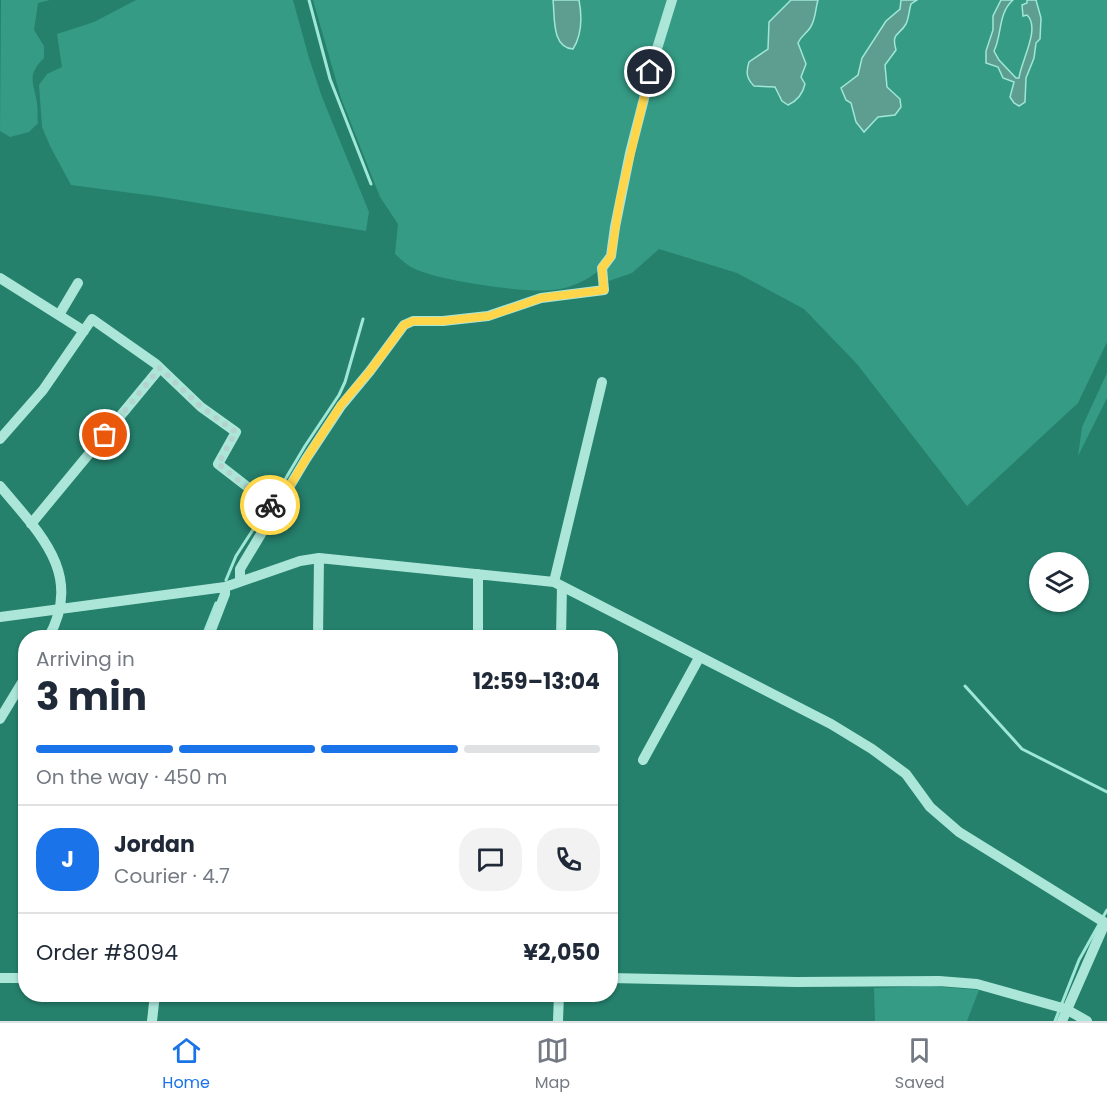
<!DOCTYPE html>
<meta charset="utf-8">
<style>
body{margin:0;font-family:Poppins,sans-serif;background:#f2f2f3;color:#1f2937;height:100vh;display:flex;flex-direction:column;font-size:22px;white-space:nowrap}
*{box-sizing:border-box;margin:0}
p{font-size:20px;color:#747a83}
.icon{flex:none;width:33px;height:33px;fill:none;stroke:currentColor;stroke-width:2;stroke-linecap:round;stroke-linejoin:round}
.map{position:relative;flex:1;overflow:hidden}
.side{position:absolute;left:18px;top:630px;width:600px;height:372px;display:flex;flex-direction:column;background:#fff;border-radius:24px;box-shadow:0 2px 4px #0004}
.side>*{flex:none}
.fabs{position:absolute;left:1029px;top:552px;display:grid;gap:12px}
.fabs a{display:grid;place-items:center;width:60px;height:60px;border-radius:50%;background:#fff;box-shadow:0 2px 4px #0004;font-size:30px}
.pin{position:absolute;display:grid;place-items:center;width:51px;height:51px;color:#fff;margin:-26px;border:3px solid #fff;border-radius:50%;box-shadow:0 2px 6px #0007}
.courier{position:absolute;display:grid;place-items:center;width:60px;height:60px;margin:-30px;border:4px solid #ffd54a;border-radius:50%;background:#fff;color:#222;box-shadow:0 2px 8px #0007}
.summary em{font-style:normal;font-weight:700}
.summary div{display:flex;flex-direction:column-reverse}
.summary{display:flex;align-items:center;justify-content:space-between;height:102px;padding:0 18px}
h1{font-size:39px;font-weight:700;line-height:45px}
.bar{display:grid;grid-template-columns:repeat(4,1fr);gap:9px 6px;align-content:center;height:72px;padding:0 18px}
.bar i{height:8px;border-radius:4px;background:#e0e1e3}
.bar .selected{background:#1a73e8}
.bar p{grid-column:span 4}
.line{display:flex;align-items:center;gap:15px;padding:0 18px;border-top:2px solid #e0e1e3}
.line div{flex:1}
.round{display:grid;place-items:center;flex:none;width:63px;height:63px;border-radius:24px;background:#f2f2f3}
.tab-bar{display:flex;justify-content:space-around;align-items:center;height:84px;border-top:2px solid #e0e1e3;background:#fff;font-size:16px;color:#747a83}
.tab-bar a{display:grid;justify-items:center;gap:3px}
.tab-bar .selected{color:#1a73e8}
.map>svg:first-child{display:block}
.green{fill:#359b84}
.water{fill:#5e9e91;stroke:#9fe7d6;stroke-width:1.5}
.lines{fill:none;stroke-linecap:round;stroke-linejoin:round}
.stream{stroke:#9fe7d6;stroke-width:3}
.minor{stroke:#abe6d9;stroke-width:10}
.done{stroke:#b3d3cc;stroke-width:6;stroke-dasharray:0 10.8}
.route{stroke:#ffd54a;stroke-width:8}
</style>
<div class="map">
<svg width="1107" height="1021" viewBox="0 0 1107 1021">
<rect width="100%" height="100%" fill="#25806c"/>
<path class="green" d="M1,0H50L38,3L34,30L44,46V58C26,76 34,82 37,103C38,110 37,117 38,123L29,132L10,137L0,131Z
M136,0H293L309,58L322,97L369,212L366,231L162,197L71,185L50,146L42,127L39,85L47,74L62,67L57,34L94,22Z
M313,0H1107V342L1078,403L967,506L857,364L804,309L737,273L659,249L632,273L609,281L602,268C588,280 572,288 553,290C523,293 439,281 413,268C406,265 400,258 395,254L398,224L380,197L341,98Z
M1107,373V398L1078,456L1082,427Z
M930,986L979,990L967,1021H875L874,988Z"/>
<path class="water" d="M553,0H579C582,16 582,35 573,49C551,47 555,16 553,0Z
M791,0H818C815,10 816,19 810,28C806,34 801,36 798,43L806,64L801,77L805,84C803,93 797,101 788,105L782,101L775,87L754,86C746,78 746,72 749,62L768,49L769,22Z
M901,0H917L911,4C909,10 909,18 906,24C899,36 891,32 896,50L885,65L887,87L900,99L901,107L895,115L878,117L864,132L856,122L851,103L846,100L841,88L858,75L862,58L886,21L900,9Z
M1001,0H1013C998,13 1002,35 994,51L999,60L1016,78H1019C1021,61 1041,28 1027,15L1023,16L1022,5L1027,3V0H1036L1041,18L1040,39L1036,43L1034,58L1026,78L1025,102L1019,106L1014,103L1010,97L1014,82L1003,78L998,67L986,63V51L993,30V16Z"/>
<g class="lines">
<path class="stream" d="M309,0L330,79L371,184
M274,498L305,446L339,395L345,382L363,319
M226,580L236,556L265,511
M202,638L216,603
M965,686L1022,749L1107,792
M1055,1021L1079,960L1107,910"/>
<path class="minor" d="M0,278L84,331
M59,315L78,283
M0,439L43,390L92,319L156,364L201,407L236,432L218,464L276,509
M0,486C38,532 85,574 48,638
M31,524L160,368
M240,582V569L306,459L341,406L370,371L404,325L413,321H443L488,316L541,298L604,290L602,268L611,256L615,227L630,153L656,52L672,0
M554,582L602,382
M0,617L225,587L300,561L319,558L554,582L831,724L872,749L906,774L930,807L959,832L1107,924
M208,638L225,594V587
M318,638L319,558
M478,638V574
M561,638L562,586
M0,719L26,676
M643,760L699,658
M0,978H26
M610,978L796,982L939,981L977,984L1066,1009L1087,1021
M152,1021L155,994
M558,1021L559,994
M1062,1021L1105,923"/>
</g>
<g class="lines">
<path class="done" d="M105,435L160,368L201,407L236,432L218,464L270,505"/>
<path class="route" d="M270,505L276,509L306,459L341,405L370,371L404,325L413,321H443L489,316L541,298L604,290L602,268L611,256L620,199L650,72"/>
</g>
</svg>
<div class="fabs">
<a><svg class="icon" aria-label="layers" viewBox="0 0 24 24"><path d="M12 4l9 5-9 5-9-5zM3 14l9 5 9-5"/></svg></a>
</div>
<div class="pin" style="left:105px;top:435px;background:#ea580c"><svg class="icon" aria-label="bag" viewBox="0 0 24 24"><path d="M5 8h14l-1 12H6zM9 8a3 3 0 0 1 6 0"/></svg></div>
<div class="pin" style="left:650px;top:72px;background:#1f2937"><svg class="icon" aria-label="home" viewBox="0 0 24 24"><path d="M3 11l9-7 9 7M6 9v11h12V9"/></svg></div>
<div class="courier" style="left:270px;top:505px"><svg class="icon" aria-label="bike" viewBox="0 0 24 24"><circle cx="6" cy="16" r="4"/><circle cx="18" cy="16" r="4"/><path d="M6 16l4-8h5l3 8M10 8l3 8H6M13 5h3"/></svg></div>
<section class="side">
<div class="summary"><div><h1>3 min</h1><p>Arriving in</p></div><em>12:59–13:04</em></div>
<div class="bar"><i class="selected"></i><i class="selected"></i><i class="selected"></i><i></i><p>On the way · 450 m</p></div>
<div class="line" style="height:108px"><b class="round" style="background:#1a73e8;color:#fff">J</b><div><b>Jordan</b><p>Courier · 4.7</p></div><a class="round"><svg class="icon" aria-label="chat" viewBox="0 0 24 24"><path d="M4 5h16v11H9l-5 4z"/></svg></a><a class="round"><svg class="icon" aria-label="phone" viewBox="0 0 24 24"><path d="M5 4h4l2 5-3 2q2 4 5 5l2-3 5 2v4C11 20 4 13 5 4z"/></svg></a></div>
<div class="line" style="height:78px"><div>Order #8094</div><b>¥2,050</b></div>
</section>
</div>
<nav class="tab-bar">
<a class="selected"><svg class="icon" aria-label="home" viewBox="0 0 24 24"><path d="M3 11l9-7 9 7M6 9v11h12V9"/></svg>Home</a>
<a><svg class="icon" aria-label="map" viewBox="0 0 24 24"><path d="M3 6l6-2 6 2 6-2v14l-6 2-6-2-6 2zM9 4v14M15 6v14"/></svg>Map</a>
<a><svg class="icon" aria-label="saved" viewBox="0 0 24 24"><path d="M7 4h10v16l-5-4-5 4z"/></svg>Saved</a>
</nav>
